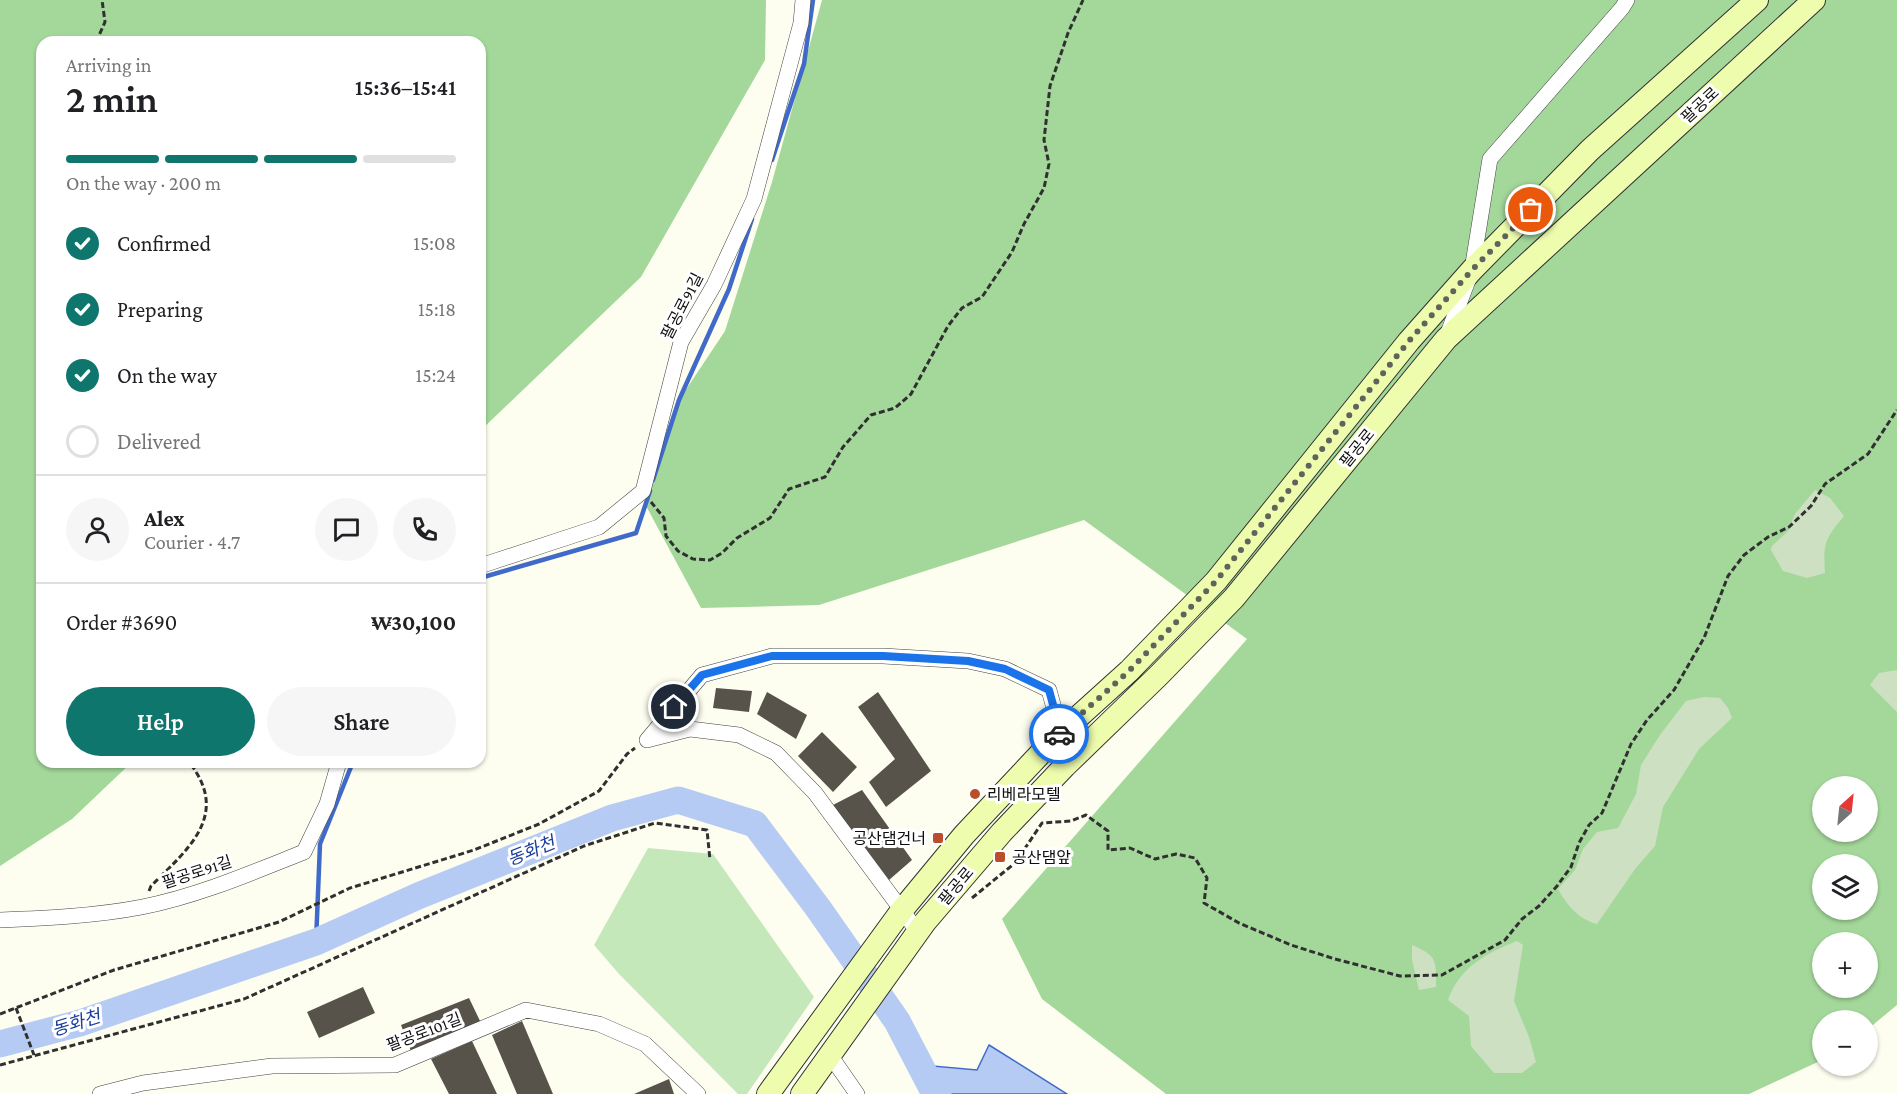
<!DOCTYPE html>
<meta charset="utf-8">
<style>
body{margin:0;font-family:"Crimson Pro","Noto Sans KR",serif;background:#f6f6f6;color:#202124;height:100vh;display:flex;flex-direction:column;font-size:22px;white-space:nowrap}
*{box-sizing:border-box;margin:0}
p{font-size:20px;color:#757577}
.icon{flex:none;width:33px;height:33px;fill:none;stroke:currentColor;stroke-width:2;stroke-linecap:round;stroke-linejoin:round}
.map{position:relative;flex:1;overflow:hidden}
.panel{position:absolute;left:36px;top:36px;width:450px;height:732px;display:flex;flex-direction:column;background:#fff;border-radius:18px;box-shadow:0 2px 4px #0004}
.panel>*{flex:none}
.needle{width:39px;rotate:27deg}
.fabs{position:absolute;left:1812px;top:776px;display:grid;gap:12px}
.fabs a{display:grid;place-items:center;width:66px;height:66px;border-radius:50%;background:#fff;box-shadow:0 2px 4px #0004;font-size:30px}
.pin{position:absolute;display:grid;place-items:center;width:51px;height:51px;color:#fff;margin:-26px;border:3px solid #fff;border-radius:50%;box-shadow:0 2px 6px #0007}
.courier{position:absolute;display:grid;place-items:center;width:60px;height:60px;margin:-30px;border:4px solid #1a73e8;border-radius:50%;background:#fff;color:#222;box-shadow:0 2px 8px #0007}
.summary em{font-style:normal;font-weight:600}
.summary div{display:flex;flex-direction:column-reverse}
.summary{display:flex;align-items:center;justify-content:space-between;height:102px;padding:0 30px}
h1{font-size:39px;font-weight:600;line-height:45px}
.bar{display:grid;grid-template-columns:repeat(4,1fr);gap:9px 6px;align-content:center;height:72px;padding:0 30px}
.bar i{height:8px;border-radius:4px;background:#e0e0e0}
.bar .selected{background:#0f766e}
.bar p{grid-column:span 4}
.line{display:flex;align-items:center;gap:15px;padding:0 30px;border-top:2px solid #e0e0e0}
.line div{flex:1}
.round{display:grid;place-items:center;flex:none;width:63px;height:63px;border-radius:32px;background:#f6f6f6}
ol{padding:0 30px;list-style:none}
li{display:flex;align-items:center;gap:18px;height:66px}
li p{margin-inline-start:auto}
li .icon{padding:6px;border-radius:50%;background:#0f766e;color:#fff;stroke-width:4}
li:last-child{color:#757577}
li i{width:33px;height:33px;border:3px solid #e0e0e0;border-radius:50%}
.button{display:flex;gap:12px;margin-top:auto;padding:12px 30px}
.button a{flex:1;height:69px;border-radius:36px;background:#0f766e;color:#fff;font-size:24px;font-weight:600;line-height:69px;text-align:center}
.button a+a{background:#f6f6f6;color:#202124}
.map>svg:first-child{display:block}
.green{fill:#c5e8ba}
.forest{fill:#a4d89a;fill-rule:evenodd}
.cemetery{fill:#cde0c1}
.water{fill:#b6cbf4;stroke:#406ac9;stroke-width:1.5}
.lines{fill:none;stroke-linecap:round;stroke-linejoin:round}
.stream{stroke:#406ac9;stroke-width:4.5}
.river{stroke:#b6cbf4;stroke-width:27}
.building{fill:#57534b}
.minor-casing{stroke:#414141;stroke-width:16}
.secondary-casing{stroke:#303030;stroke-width:24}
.path{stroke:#303030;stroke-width:3;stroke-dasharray:6 3;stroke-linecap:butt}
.minor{stroke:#fff;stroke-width:15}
.secondary{stroke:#eefcad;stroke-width:22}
.done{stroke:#62625d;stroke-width:6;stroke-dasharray:0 10.8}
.route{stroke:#1a73e8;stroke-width:8}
.poi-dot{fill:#ba4d2a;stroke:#fff;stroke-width:2}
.labels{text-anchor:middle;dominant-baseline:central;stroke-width:6;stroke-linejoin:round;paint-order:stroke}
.street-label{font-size:16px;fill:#0e0e0e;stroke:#fff}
.poi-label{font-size:16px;fill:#0e0e0e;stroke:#fff;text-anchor:start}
.water-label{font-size:18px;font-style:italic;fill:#1b3e9c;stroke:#fff}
</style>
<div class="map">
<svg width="1897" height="1094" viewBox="0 0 1897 1094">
<rect width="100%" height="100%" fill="#fdfef0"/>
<path class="green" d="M648,848L713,854L814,997L747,1094H738L619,974L594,945Z"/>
<path class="forest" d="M0,0H766L765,60L641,277L480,431V42H42V762H132L72,819L0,866Z
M822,0H1897V1005L1868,1029V1020H1822V1060L1749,1094H1166L1042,999L1002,919L1247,639L1084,520L819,605L701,608L645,504L679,400L725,331L772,182ZM1822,786H1868V831H1822ZM1822,864H1868V909H1822ZM1822,942H1868V987H1822Z"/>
<path class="cemetery" d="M1815,490L1830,498L1844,516C1825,539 1823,543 1825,573L1807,578L1783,571L1771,550L1772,546L1788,531L1795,514Z
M1897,670V712L1870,685L1879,673Z
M1704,697L1720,698L1728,708L1732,718L1699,749L1663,807L1655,846L1635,869L1597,924C1578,919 1567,905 1558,889L1575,870L1583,849L1597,832L1618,828L1636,794L1641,765L1660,735L1686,701Z
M1517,941L1523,945L1514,1001L1529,1037L1536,1062L1522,1073H1494L1471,1046L1469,1016L1448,1000C1459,968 1486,953 1517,941Z
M1412,945C1438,956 1436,961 1436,987L1419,990L1412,960Z"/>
<path class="water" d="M989,1045L1067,1094H923L911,1064L977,1070Z"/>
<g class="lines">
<path class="stream" d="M772,160L804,64L813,0
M653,480L679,400L729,289L752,219
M480,578L636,533L650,491
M316,942L320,844L353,762"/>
<path class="river" d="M0,1044L80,1023L316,942L418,896L612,818L678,800L755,824L818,908L897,1021L934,1092L938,1094"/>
</g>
<path class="building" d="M716,688L752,691L749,712L713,708Z
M767,692L807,715L796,739L757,714Z
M878,692L931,771L886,807L869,782L895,759L858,707Z
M822,732L857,767L833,792L798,756Z
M862,790L912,860L889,880L833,805Z
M363,987L375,1013L319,1038L307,1012Z
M469,998L481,1023L412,1054L401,1025Z
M522,1021L553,1094H517L492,1035Z
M472,1041L497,1094H449L431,1059Z
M669,1079L674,1094H634Z"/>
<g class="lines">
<defs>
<path id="minor" d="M1448,333L1472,270L1490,159L1622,8L1627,0
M480,566L599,527L643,491L681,342L714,285L754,199L801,23L803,0
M0,920C48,918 95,916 142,907C198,896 251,873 304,852L327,804L339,762
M918,932L815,793L776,753L739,735L690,729L647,740L702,675L772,656H883L968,661L1005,669L1049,690L1055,712L1057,736
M830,1055L857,1094
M100,1094L143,1083L272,1066L395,1065L526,1010L599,1024L645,1044L698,1094"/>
<path id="secondary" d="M768,1094L902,910L964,835L1057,736L1129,671L1216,581L1409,341L1472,270L1590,150L1757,0
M802,1094L925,922L1002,832L1065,766L1159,675L1234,598L1446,339L1814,0"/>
</defs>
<use href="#minor" class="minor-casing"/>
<use href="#secondary" class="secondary-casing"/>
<path class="path" d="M96,42L105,22L102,0
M651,502L664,518L666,536L678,551L693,559L710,560L722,553L737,538L770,518L789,489L825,477L843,447L871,415L895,408L911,394L948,326L962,308L982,297L1012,252L1024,224L1044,188L1049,164L1044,140L1050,86L1068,33L1083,0
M149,891L151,886C188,849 231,815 189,762
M972,898L1015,863L1042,823L1071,821L1086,815L1108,831V850L1130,848L1155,859L1176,854L1195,858L1207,878L1204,903L1239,923L1291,945L1335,959L1400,976L1442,975L1505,940L1522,919L1539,906L1557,886L1571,867L1579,843L1589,825L1602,813L1631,744L1647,720L1674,690L1704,638L1728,576L1744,555L1768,537L1789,527L1811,506L1825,484L1868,454L1897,410
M16,1008L34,1055
M0,1014L114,970L279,922L350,888L474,850L539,824L599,791L627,754L635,748
M0,1065L244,999L584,846L655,823L707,830L710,860"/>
<use href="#minor" class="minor"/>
<use href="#secondary" class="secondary"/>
</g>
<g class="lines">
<path class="done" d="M1059,734L1129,671L1216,581L1409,341L1472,270L1531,210"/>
<path class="route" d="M674,707L702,675L772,656H883L968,661L1005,669L1049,690L1055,712L1057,736L1059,734"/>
</g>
<g class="poi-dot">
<circle cx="975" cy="794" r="6"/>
<rect x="932" y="832" width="12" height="12" rx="3"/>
<rect x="994" y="851" width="12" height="12" rx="3"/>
</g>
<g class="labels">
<g class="street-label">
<text transform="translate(1700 105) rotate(-43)">팔공로</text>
<text transform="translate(682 306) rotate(-63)">팔공로91길</text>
<text transform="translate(1357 448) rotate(-51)">팔공로</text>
<text transform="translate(197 872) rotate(-18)">팔공로91길</text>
<text transform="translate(956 886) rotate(-50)">팔공로</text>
<text transform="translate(424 1032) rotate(-21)">팔공로101길</text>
</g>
<g class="poi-label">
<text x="987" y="794">리베라모텔</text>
<text x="926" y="838" text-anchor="end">공산댐건너</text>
<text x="1012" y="857">공산댐앞</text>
</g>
<g class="water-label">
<text transform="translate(531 851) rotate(-22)">동화천</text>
<text transform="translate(76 1023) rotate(-17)">동화천</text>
</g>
</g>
</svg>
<div class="fabs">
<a><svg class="needle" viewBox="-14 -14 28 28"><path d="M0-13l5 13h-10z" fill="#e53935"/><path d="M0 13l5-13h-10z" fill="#757577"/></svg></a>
<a><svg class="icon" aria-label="layers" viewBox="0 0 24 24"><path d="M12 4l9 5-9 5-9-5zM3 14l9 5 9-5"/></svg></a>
<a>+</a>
<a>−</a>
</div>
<div class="pin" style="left:1531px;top:210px;background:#ea580c"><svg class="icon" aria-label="bag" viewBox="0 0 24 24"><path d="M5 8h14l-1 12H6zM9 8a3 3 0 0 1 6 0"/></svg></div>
<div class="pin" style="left:674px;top:707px;background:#1f2937"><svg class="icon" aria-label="home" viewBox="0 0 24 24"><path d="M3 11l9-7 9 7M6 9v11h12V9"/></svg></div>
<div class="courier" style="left:1059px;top:734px"><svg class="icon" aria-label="car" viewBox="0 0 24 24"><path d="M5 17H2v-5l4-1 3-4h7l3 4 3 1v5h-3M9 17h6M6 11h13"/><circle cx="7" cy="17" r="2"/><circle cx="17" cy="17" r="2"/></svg></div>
<section class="panel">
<div class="summary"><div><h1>2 min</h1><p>Arriving in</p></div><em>15:36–15:41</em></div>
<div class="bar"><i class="selected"></i><i class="selected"></i><i class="selected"></i><i></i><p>On the way · 200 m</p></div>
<ol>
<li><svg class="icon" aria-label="check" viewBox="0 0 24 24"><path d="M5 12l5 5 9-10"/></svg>Confirmed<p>15:08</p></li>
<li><svg class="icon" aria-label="check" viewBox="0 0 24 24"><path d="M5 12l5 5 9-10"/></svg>Preparing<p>15:18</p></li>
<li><svg class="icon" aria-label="check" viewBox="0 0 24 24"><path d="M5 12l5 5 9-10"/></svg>On the way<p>15:24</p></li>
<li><i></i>Delivered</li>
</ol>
<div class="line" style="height:108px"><a class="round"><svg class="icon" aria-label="person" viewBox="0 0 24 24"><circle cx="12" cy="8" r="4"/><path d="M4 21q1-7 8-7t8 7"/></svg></a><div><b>Alex</b><p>Courier · 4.7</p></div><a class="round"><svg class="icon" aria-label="chat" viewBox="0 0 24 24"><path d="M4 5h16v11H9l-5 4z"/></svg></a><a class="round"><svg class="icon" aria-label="phone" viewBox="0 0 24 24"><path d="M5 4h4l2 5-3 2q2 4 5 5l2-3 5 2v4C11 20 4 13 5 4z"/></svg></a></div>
<div class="line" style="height:78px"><div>Order #3690</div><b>₩30,100</b></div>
<div class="button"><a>Help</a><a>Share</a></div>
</section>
</div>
